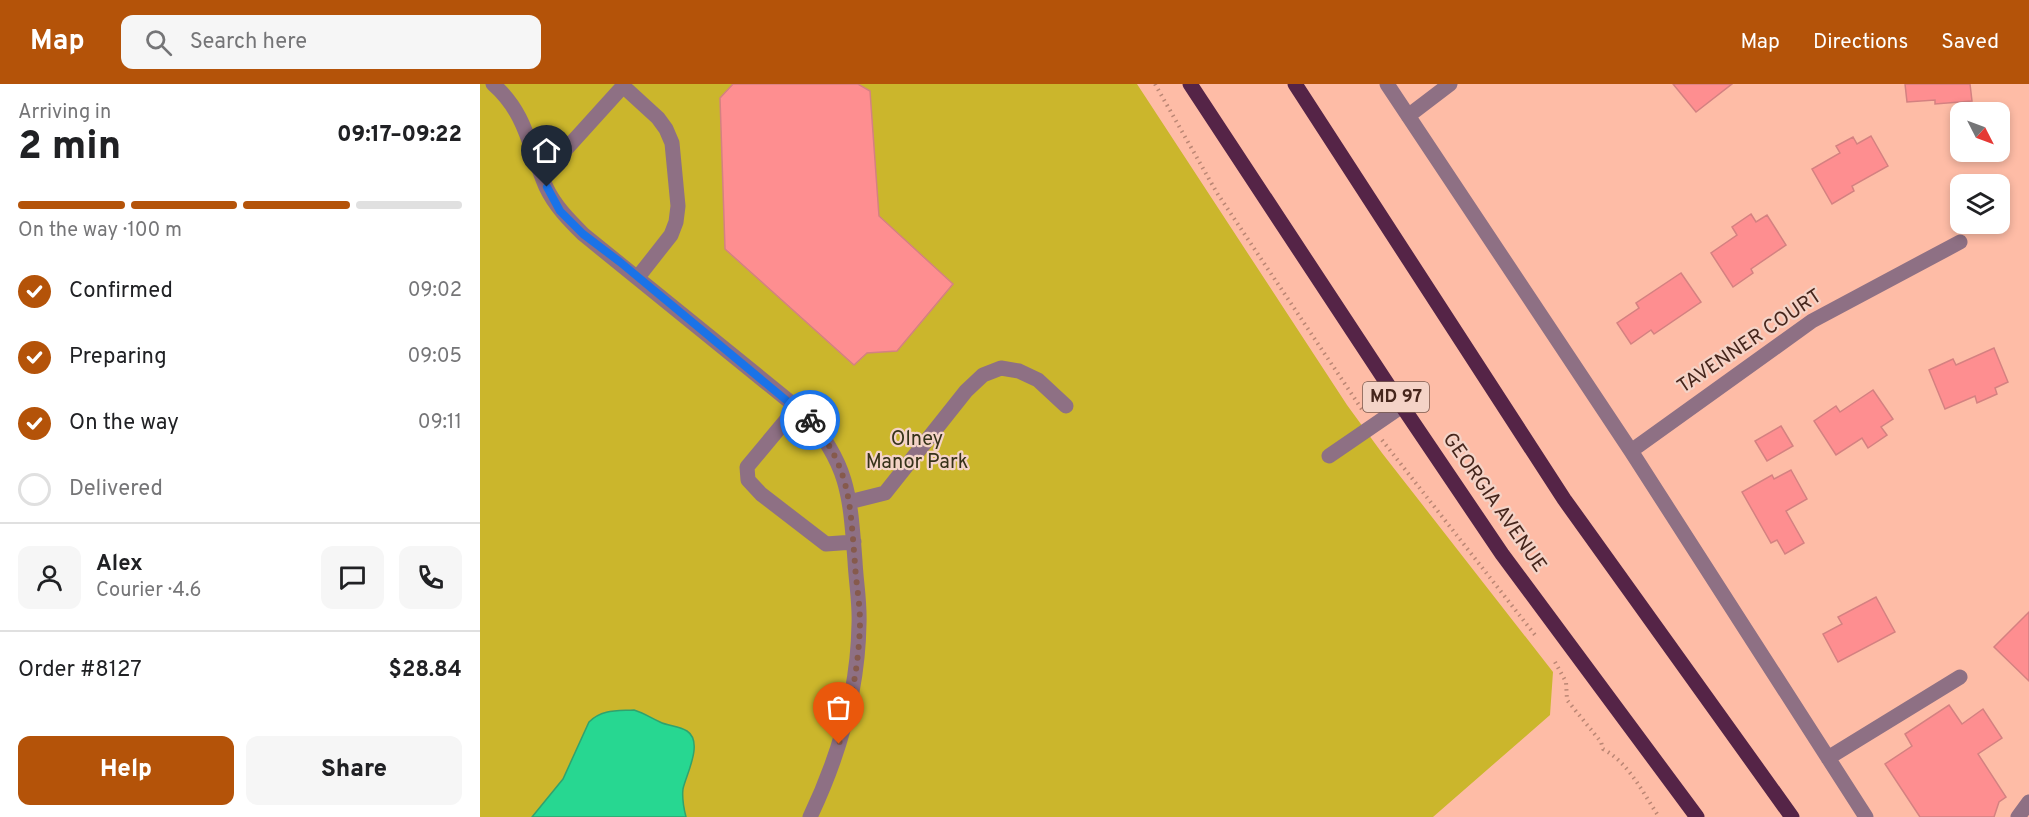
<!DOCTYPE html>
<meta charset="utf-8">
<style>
body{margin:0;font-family:Overpass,sans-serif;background:#f6f6f6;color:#202124;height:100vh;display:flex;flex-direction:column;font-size:22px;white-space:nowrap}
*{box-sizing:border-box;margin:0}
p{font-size:20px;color:#757577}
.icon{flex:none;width:33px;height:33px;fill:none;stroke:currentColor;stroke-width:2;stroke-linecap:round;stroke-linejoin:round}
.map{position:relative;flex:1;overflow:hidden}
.sheet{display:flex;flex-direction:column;background:#fff;width:480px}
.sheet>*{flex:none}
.needle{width:39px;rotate:132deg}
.fabs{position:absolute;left:1470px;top:18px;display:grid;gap:12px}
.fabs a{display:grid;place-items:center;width:60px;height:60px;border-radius:12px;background:#fff;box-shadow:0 3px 9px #0003;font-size:30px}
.pin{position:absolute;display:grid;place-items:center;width:51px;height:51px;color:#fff;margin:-62px -26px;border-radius:50% 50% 50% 0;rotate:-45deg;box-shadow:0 0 6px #0007}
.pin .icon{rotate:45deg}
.courier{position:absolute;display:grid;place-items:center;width:60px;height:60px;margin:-30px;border:4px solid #1a73e8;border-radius:50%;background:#fff;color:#222;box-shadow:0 2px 8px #0007}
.summary em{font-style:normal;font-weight:800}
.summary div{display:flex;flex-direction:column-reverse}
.summary{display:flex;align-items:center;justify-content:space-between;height:102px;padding:0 18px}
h1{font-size:39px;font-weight:800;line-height:45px}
.bar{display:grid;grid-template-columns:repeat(4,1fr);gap:9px 6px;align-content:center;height:72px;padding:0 18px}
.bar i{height:8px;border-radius:4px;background:#e0e0e0}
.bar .on{background:#b45309}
.bar p{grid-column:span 4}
.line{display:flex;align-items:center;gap:15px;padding:0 18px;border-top:2px solid #e0e0e0}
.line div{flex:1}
.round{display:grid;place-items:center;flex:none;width:63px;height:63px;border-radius:12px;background:#f6f6f6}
ol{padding:0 18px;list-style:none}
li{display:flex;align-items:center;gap:18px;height:66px}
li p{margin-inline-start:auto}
li .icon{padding:6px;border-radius:50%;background:#b45309;color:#fff;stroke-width:4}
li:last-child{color:#757577}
li i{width:33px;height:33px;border:3px solid #e0e0e0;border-radius:50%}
.button{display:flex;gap:12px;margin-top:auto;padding:12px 18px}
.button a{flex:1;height:69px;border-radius:12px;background:#b45309;color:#fff;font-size:24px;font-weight:800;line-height:69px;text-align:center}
.button a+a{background:#f6f6f6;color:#202124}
header{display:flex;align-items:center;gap:36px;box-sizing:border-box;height:84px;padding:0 30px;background:#b45309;color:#fff}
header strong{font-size:28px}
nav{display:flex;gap:33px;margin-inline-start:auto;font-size:21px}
.search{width:420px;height:54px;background:#f6f6f6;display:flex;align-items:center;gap:15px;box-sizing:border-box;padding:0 21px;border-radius:12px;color:#757577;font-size:22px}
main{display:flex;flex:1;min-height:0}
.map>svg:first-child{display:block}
.green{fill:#cbb62c}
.water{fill:#27d791;stroke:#30a26e;stroke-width:1.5}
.building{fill:#fe8e90;stroke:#d48181;stroke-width:1.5}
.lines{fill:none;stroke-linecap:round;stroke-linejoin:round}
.path{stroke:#bb8674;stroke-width:4;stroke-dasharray:1.5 4.5;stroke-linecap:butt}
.minor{stroke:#8e7084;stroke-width:15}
.major{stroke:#552447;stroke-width:15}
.done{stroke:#865a4c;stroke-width:6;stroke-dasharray:0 10.8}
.route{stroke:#1a73e8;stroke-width:8}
.labels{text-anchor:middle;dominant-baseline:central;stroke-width:4.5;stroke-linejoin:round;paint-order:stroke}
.shield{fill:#f4d3c7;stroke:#7a5a4f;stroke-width:1.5}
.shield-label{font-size:18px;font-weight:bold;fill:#46261c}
.street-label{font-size:20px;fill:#46261c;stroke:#f4d3c7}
.park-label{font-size:20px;fill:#363219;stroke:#f4d3c7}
</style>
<header>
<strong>Map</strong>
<div class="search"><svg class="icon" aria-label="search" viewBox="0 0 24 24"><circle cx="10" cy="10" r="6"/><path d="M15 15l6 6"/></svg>Search here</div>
<nav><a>Map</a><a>Directions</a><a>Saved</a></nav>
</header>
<main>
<section class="sheet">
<div class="summary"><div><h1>2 min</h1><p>Arriving in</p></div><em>09:17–09:22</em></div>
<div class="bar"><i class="on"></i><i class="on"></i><i class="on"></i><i></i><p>On the way · 100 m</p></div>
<ol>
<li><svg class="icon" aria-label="check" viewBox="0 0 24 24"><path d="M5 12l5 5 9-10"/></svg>Confirmed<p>09:02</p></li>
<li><svg class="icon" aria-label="check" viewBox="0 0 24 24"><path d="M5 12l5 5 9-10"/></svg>Preparing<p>09:05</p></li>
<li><svg class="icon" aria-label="check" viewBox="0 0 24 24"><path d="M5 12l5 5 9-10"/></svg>On the way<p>09:11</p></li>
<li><i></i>Delivered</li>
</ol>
<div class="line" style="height:108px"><a class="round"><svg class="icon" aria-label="person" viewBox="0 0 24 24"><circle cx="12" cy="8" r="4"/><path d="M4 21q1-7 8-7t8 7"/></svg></a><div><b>Alex</b><p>Courier · 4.6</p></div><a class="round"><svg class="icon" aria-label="chat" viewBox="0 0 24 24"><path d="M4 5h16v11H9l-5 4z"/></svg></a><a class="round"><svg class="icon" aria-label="phone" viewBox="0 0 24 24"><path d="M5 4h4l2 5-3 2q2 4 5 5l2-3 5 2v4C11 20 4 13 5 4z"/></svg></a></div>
<div class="line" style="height:78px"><div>Order #8127</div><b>$28.84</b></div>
<div class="button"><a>Help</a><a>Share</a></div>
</section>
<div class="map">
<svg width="1549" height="733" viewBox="0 0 1549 733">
<rect width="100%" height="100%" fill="#febca6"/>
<path class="green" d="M0,0H657L867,321L902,369L1073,588L1070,631L953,733H0Z"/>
<path class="water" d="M154,626C164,629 171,634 180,638C188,642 199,642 207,647C224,658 206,691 203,705C202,713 204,725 206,733H52L83,695L109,638C122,625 137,627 154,626Z"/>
<path class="building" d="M253,0H378L390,7L399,132L473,200L417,267L387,269L374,281L245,165L240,14Z
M1193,0H1252L1216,28Z
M1425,0H1490L1492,17L1455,20V16L1427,18Z
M1391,52L1408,82L1372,102L1374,107L1352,120L1332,85L1360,69L1356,62L1373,53L1377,60Z
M1271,130L1276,138L1287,131L1306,161L1271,185L1273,189L1253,203L1231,169L1257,151L1252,143Z
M1201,189L1221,218L1174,250L1171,246L1151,260L1137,239L1159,224L1156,219Z
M1514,264L1528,298L1515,304L1517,310L1497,319L1495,312L1465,325L1449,286L1473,275L1476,281Z
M1393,306L1413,335L1401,343L1407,351L1388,364L1382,354L1356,371L1334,337L1356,322L1360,328Z
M1301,342L1313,362L1287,377L1275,357Z
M1311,386L1327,415L1306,427L1324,459L1305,470L1297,456L1291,459L1262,408L1292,391L1294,395Z
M1396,513L1415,548L1358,578L1343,550L1362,540L1358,533Z
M1549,528V597L1514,563Z
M1469,621L1482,640L1503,625L1522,654L1498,670L1526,713L1519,718L1514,733H1440L1405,680L1432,662L1425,650Z"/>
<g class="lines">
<path class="path" d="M675,0L737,109L883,327
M902,356L1055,551
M1075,578L1086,598L1087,616L1121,658L1123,665C1149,679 1163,709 1179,733"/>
<path class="minor" d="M13,0C47,30 49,64 66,103C75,122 89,136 103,150L325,330C369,381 370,412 375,477C376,498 380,519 379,540C378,608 359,672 330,733
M907,0L1151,367L1386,733
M143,2L178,34L186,45L192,59L198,122L196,138L191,151L158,193
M928,32L970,0
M59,84L78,74L145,0
M317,323L267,383L268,396L281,410L346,460L374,458
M1151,367L1332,237L1480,158
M849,372L922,322
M369,418L405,409L486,307L503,291L521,284L539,287L558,296L586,322
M1348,674L1480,593
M1538,733L1549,718"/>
<path class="major" d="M710,0L922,322L1022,470L1217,733
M815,0L1084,415L1312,733"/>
</g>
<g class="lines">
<path class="done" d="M330,336C371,383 370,421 375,480C376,499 380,519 380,539C379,581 371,620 359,660"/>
<path class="route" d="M67,103L80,127L103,150L140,178L330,336"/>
</g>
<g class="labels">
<rect class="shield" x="883" y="298" width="66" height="30" rx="4.5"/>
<g class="shield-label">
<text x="916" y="313">MD 97</text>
</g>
<g class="street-label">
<text transform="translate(1270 258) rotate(-34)">TAVENNER COURT</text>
<text transform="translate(1014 419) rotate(55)">GEORGIA AVENUE</text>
</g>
<g class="park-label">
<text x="437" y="356">Olney<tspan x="437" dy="23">Manor Park</tspan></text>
</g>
</g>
</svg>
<div class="fabs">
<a><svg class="needle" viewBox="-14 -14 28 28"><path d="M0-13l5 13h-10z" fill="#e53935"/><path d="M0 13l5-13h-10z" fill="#757577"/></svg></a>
<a><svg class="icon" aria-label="layers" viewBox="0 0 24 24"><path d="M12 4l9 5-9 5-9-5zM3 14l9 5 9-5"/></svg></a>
</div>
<div class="pin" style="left:359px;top:660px;background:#ea580c"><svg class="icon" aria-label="bag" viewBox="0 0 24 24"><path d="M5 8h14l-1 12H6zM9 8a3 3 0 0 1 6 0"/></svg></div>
<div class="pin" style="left:67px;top:103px;background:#1f2937"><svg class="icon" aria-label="home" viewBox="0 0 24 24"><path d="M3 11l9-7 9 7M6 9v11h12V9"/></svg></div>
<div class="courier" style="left:330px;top:336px"><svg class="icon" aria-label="bike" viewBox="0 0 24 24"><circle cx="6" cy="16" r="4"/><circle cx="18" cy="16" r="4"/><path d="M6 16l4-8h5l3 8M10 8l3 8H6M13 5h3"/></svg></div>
</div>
</main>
